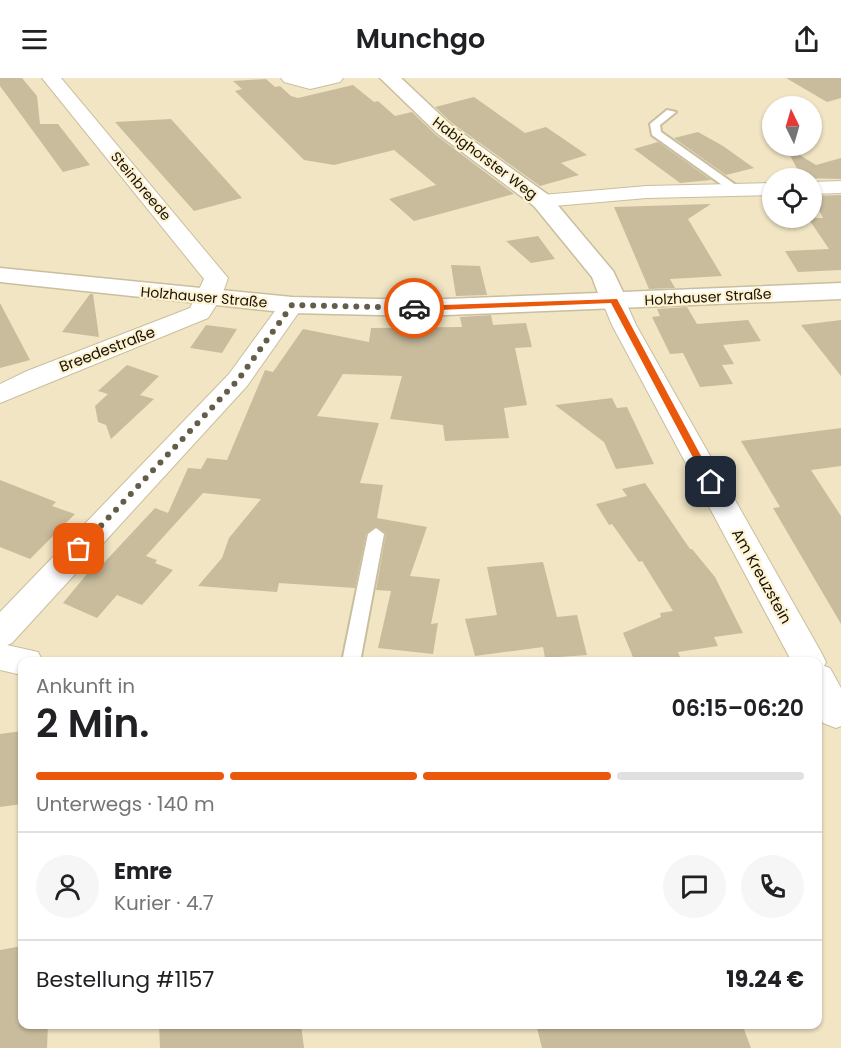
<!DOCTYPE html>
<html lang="de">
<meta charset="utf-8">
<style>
body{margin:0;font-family:Poppins,sans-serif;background:#f6f6f6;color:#202124;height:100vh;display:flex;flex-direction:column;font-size:22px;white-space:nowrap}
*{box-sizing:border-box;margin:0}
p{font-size:20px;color:#757577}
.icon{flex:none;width:33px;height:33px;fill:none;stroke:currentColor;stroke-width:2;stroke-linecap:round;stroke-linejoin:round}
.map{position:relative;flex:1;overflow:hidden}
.details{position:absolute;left:18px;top:579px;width:804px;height:372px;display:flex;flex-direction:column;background:#fff;border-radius:12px;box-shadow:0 2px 4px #0004}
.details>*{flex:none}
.needle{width:39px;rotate:355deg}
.buttons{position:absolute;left:762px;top:18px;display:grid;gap:12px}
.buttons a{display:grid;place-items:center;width:60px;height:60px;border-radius:50%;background:#fff;box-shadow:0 2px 4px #0004;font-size:30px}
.pin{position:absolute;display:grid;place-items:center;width:51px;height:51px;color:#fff;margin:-26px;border-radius:12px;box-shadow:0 3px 9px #0006}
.courier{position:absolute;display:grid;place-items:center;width:60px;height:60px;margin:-30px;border:4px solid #ea580c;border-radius:50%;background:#fff;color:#222;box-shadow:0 2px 8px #0007}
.overview em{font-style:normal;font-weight:600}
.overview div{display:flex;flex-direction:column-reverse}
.overview{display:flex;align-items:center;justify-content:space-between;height:102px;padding:0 18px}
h1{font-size:39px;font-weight:600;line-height:45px}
.bar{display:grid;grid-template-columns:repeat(4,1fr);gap:9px 6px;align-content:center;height:72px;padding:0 18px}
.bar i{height:8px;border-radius:4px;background:#e0e0e0}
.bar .on{background:#ea580c}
.bar p{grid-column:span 4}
.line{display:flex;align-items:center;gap:15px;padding:0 18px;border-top:2px solid #e0e0e0}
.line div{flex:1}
.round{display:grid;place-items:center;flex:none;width:63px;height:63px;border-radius:32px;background:#f6f6f6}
header{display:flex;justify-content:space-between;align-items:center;height:78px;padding:0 18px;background:#fff;font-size:27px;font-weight:600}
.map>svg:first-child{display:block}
.building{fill:#c8bc9d}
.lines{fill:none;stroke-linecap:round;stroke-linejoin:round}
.lane-casing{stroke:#c9be9e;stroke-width:4}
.street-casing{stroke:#c9be9e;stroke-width:2}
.secondary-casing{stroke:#c9be9e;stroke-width:3}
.lane{fill:#fff;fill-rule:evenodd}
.street{fill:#fff;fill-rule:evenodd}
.secondary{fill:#fff;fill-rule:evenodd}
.route{fill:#ea580c}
.done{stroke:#645d4a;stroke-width:6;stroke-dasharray:0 10.8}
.labels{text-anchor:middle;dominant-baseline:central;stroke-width:4.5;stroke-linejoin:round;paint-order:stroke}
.far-street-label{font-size:14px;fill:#181408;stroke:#fef2d1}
.street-label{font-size:15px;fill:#181408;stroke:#fef2d1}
</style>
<header><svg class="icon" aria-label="menu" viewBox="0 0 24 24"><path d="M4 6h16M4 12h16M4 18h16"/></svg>Munchgo<svg class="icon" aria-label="share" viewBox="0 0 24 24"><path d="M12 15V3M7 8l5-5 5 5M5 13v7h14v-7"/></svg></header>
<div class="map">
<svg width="841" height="970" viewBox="0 0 841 970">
<rect width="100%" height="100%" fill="#f1e5c4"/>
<path class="building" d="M0,0H22L37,18L40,46H58L90,87L63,94L0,8Z
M786,0H841V20L827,24Z
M266,1L275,9L280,8L291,18L298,20L353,7L374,24L378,23L395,38L412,34L436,57L514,116L414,143L389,121L436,107L394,72L334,87L304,82L235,13L242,11L233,3Z
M474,19L525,55L546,49L587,77L561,85L579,97L540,108L452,45L435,29Z
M171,41L242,120L194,133L115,44Z
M698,54L723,68L754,90L726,97L674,60Z
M658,64L711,102L680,105L634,71Z
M785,68L816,87L841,80V101L802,100Z
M841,117V192L798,194L785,173L829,171L808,140H823L812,118Z
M711,126L688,141L722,198L670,201L675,210L649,211L614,129Z
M538,158L555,181L531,185L506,163Z
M451,187L480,188L487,217L456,218Z
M90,216H93L99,259L62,254Z
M0,225L30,282L0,290Z
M687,229L697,246L748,242L761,263L723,267L734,286L722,287L733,306L700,309L683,275L670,276L652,239L660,238L657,231Z
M491,237L493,247L526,245L532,269L515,270L527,327L504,330L509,360L445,363L443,347L390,341L402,298L343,296L317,338L379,345L360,405L383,407L377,440L427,449L410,498L440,501L431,546L438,545L433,576L378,570L391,513L376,512L386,456L376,448L366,456L355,510L279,505L277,514L198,508L222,480L229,460L261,421L203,415L146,478L157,482L155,485L173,492L142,527L117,517L97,540L63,525L91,491L100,489L155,430L168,435L188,390L201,391L207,380L227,382L265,292L273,294L303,251L369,264L371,250L462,249L460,239Z
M841,242V298L801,247Z
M206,247L237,251L222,275L190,270Z
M127,287L159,298L140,317L154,321L111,361L106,347L98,344L95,328L108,316L98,313Z
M612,320L617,330L627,329L654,386L616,391L604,364L555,327Z
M841,350V388L811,392L841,438V546L773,430L780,429L741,363Z
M0,402L56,424L52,428L75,436L30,481L0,469Z
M645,405L690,471H692L715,499L743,555L714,559L718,568L678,574L682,584H635L623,555L661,539L660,535L673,533L642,483L639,484L612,446L609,447L596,426L627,418L622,411Z
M543,484L557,539L577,537L587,577L545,580L543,569L475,578L465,541L497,537L487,489Z
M22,653V726L0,729V656Z
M22,868V946H48L47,970H0V872Z
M159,946H301L304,970H160Z
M536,946H742L751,970H542Z"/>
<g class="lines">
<defs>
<path id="lane" d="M667,32L676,34L660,47L661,54L740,110V114H732L652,57L650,46Z
M376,450L384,456L360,584H342L368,456Z"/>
<path id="street" d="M42,0H61L228,200L221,220L208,240L0,325V306L27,293L190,230L204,201Z
M281,0H343L340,4L310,11L284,4Z
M841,103V115L812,116V104Z
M772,105V117L647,120L542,129L534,128L531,123L534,118L542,117L647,108Z
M614,216L623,218L636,247L821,574L826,584L824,588L830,590L841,610V648L836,650L823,645L818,634V584H792L612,247L602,223L605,218Z
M292,220L301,222L304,227L247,308L12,565L7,567L38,574L43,584H22V597L0,592V534L229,296L283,222Z"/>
<path id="secondary" d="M380,0H401L451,47L550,118L613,193L623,214L841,205V221L421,238L292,235L0,204V190L292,219L421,222L598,215L592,199L534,128L437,55Z"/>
</defs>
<use href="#lane" class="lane-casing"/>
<use href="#street" class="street-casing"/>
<use href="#secondary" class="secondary-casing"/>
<use href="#lane" class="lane"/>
<use href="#street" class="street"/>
<use href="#secondary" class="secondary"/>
</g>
<path class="route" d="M617,221L715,404L714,406L706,404L611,225L414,233L411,230L414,228Z"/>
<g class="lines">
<path class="done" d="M79,471L238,302L292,227L414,230"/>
</g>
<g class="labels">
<g class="far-street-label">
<text transform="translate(485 80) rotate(37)">Habighorster Weg</text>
<text transform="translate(141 108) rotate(50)">Steinbreede</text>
<text transform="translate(204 219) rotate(5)">Holzhauser Straße</text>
<text transform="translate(708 219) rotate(-3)">Holzhauser Straße</text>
</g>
<g class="street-label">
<text transform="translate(107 271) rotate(-21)">Breedestraße</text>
<text transform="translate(762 498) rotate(61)">Am Kreuzstein</text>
</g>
</g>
</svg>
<div class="buttons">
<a><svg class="needle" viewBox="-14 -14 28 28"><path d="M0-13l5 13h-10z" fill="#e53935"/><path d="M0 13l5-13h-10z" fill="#757577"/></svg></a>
<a><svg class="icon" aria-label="locate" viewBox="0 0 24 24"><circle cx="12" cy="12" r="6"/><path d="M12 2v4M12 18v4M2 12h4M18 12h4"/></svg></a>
</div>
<div class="pin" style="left:79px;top:471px;background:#ea580c"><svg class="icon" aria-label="bag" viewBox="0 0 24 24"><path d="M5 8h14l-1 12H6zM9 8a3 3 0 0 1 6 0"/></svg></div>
<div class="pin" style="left:711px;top:404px;background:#1f2937"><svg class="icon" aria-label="home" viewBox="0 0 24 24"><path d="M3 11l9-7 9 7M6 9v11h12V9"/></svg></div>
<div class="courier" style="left:414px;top:230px"><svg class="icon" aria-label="car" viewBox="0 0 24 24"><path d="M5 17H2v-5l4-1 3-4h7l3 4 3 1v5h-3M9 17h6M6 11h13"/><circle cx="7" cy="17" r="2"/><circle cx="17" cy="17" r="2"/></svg></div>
<section class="details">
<div class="overview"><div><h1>2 Min.</h1><p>Ankunft in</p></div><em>06:15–06:20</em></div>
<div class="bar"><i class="on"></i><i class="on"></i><i class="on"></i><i></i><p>Unterwegs · 140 m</p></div>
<div class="line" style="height:108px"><a class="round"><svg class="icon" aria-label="person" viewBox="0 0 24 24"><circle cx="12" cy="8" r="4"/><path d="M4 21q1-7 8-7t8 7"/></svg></a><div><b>Emre</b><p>Kurier · 4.7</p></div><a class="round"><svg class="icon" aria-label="chat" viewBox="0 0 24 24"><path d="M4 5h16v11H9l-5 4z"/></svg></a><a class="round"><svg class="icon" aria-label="phone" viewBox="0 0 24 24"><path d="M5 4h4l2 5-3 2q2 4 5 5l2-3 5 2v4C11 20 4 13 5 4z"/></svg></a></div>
<div class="line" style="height:78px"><div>Bestellung #1157</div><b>19.24 €</b></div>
</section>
</div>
